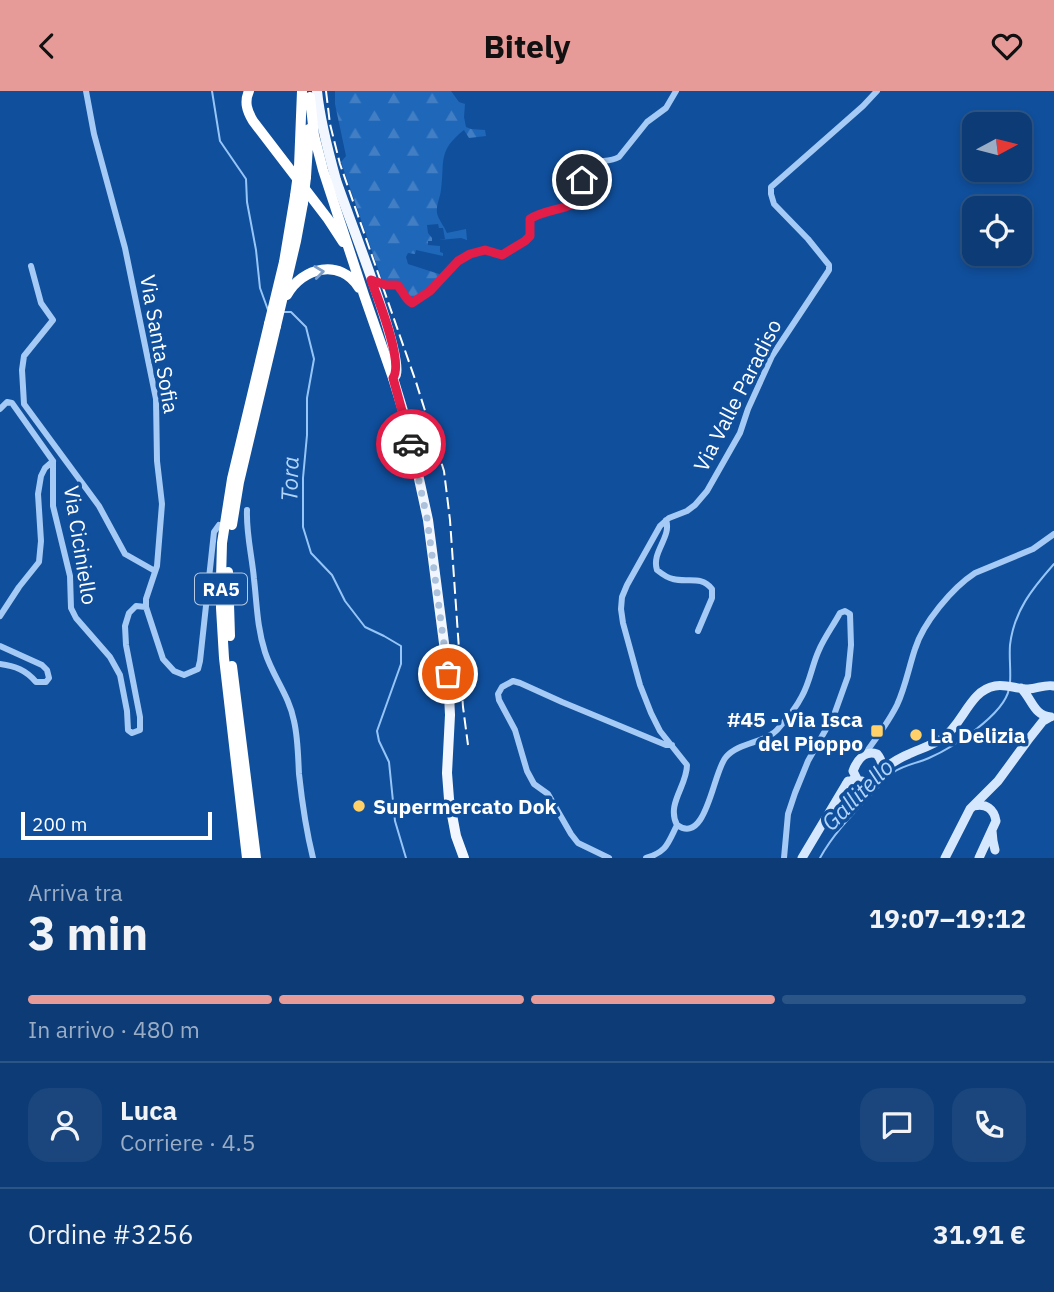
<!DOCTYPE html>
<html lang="it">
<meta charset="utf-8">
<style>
body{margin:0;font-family:"IBM Plex Sans",sans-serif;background:#1a467d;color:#f1f3f6;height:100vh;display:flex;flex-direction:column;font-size:26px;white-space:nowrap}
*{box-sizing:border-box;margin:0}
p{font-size:23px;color:#9aadc5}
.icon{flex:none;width:38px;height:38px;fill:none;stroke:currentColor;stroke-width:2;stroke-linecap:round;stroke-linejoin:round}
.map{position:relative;height:767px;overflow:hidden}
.drawer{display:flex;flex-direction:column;background:#0c3b75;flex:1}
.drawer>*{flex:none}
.needle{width:46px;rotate:83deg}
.fabs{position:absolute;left:962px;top:21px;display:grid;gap:14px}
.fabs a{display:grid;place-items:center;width:70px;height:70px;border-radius:14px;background:#0c3b75;box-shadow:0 4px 10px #0003,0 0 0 2px #2c5587;font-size:35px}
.scale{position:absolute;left:21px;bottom:18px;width:191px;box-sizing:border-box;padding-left:7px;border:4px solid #fff;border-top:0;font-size:19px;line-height:24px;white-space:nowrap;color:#fff;-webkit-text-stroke:5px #104f9c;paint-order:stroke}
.pin{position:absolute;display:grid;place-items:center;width:60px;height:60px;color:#fff;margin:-30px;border:4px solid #fff;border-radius:50%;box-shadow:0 2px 7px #0007}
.courier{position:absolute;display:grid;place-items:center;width:70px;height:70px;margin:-35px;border:5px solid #e11d48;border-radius:50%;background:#fff;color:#222;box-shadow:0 2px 9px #0007}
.head em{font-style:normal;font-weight:700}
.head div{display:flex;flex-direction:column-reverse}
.head{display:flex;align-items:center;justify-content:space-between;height:119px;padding:0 28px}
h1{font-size:46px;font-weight:700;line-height:52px}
.bar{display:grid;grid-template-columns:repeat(4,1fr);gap:10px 7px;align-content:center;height:84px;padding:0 28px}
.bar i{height:9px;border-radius:5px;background:#2c5587}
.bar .current{background:#e69b98}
.bar p{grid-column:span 4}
.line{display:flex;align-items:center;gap:18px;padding:0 28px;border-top:2px solid #2c5587}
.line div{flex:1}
.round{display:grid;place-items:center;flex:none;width:74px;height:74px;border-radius:21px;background:#1a467d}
header{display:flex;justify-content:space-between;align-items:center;height:91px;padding:0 28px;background:#e69b98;color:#111;font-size:32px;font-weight:700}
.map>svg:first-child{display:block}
.forest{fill:url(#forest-firs)}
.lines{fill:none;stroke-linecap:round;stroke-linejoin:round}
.stream{stroke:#96c5f8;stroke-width:2}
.street{stroke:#a4caf5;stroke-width:6}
.secondary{stroke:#d4e7fd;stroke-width:9}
.primary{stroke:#f2f7ff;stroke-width:10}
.highway{stroke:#fff;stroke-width:10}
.rail{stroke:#fff;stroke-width:2;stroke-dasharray:12 5;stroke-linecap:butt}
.highway-bridge{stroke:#fff;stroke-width:10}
.oneway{stroke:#7c9ec9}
.done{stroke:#abc1dc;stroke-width:7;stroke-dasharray:0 12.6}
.route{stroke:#e11d48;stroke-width:9}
.poi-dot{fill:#ffd168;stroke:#104f9c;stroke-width:2.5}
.labels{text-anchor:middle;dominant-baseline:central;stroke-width:7;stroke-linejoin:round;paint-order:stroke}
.shield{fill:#104f9c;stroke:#b7cae1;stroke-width:2}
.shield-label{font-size:19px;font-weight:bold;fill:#fff}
.street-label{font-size:21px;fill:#fff;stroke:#104f9c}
.poi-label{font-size:21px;font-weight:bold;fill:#fff;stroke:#104f9c;text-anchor:start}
.water-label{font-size:23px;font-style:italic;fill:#b1d4fb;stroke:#104f9c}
</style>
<header><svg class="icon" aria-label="back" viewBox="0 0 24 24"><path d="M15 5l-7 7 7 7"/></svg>Bitely<svg class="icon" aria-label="heart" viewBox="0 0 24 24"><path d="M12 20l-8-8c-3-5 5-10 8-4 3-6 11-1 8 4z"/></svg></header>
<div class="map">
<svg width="1054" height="767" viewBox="0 0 1054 767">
<defs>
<pattern id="forest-firs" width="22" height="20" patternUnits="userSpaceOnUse" patternTransform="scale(1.75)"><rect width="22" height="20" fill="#1f67b9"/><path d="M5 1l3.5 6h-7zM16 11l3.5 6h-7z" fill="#417ec4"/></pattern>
</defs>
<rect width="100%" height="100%" fill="#104f9c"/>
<path class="forest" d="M335,0H451L459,11L465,13L464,26L466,36L471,38L485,39L486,45L469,47L464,39C437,60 445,71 441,99C440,107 436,114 437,122C438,128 444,135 447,142L466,138L467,149L461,147L439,149L445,148L443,137H439L438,133L427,134L428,142L432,147V150H428V154L440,155V161L443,162V165L416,159L415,163L408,162L406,166L408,173L439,183L441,185L412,212L402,197L383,192L341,71L346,65L335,13Z"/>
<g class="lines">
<path class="stream" d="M212,0L220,50L246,88L247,111L256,159L260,197L268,219
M284,221H291L306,236L314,268L307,307V344L303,387V436L311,462L332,484L345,510L365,536L384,545L401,555V573L377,640L379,650L389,671L395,730L406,767
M1010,592C1011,579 1009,566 1010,554C1014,520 1032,498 1054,473
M820,767C832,745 850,726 867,708C876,699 884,689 894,681C904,674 918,672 929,667C952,657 1004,624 1009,598"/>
<path class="street" d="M86,0L94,43L125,157L156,308L157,370L162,413L157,475L146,508V516L163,568L174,580L184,584L198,578L200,570L214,441L219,434
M31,175L41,212L53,229L24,265L22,279L24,313L99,415L125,463L155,480
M372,189L386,194H397C403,199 405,209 412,213L430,200L458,170L470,163L485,159L502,164C512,159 522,153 530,145V128C546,118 565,120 581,108L583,101V78C594,66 607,73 619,66L647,31L666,17L676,0
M0,318L7,311L12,312L53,370
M53,370V415L70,485L71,517L76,527L110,566L120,584L127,620L128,639L132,642L140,639V626L126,554L125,535L129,522L136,515L146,516
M247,419C246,442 252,465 254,488C257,514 257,536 265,561C273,586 289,604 294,630C298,647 298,665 299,683C302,711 306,739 313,767
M666,429C672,446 651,461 657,479C662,483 667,487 673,488C687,492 701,484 712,498V507L698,540
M0,525L19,496L39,471L41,450L38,403L41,385L45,377L53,370
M0,555L42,574L47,579L49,587L46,591H36C26,579 15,575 0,573
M864,664C876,648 888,632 897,614C905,597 909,576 915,558C923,532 952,497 975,482L1033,458L1054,443
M609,767L578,752L571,743L548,703L534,693L527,680L515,639L499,609L498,603L502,596L513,590L520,592L562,611L666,654H672
M646,767C667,761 668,752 677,734
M784,767L788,723L795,702L808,670L834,624L848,585L851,554L850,523L845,520L840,522C833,535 824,547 819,559C812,574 810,591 802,605C796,617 786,629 777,639C765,652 739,651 726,666C713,680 707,755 677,734C666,713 687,695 687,674L660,640L651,622L640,594L623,532L621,518L622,506L627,494L660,435L669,427L687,420L695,414L707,400L740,342L748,318L772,265L829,179V174L808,148L774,113L771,103V96L863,15L877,0"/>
<path class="secondary" d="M1021,597C1032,608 1034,625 1051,626
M881,680C890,673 899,667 909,663C920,658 933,654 943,647C963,633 970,599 995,595C1006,593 1017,598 1028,598C1037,598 1045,593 1054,595
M846,693L854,688L866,691C879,687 887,675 877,663C865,659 857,669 853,680L857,688
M974,715C986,712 994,718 996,730L979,767
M992,740L993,750L995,759
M802,767L848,690
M945,767L970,718L998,690L1028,649L1043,630L1050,626"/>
<path class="primary" d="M317,0C320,30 328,60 336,89C346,120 403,262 396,283C396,285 394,286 393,287L407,333L428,429L448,583L450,624L447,682L449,708L456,745L464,767"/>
<path class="highway" d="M249,0C244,11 247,20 253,30L328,128L343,151
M310,6L314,44L323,79L364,204L393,287
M299,76L302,0
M306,86L309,38
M287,204C302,176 341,167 359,197
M269,233L284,171L295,105
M276,235L296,150L303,112"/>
<path class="rail" d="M326,0L330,33L340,73L416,291L444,380L450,429L463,616L468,654"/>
<path class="highway-bridge" d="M295,105L299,76
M303,112L306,86
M232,434L239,391L276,235
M228,481L230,545
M232,575L256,767
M247,767L224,567L221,517V488L222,452L232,388L269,233"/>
</g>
<defs><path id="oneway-chevron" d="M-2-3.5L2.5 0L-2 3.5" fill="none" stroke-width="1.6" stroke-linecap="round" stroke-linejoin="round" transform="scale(1.75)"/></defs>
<use class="oneway" href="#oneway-chevron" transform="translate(319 181) rotate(-7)"/>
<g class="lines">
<path class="done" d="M411,353L427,427L448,583"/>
<path class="route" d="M411,353L393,287C404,271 378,208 371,189L386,194H397C403,199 405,209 412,212L430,200L458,170L470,163L485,159L502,164L525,150L530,145V128C545,118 565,120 581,108L583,100L582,89"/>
</g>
<g class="poi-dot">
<rect x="870" y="633" width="14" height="14" rx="3.5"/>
<circle cx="916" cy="644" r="7"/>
<circle cx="359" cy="715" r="7"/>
</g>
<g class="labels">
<rect class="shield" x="195" y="482.5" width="52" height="31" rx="5"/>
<g class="shield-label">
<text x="221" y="498">RA5</text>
</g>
<g class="street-label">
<text transform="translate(160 253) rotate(80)">Via Santa Sofia</text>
<text transform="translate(737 304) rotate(-63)">Via Valle Paradiso</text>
<text transform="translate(81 454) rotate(81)">Via Ciciniello</text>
</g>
<g class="poi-label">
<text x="863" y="628" text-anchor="end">#45 - Via Isca<tspan x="863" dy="24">del Pioppo</tspan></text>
<text x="930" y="644">La Delizia</text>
<text x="373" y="715">Supermercato Dok</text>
</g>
<g class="water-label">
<text transform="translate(289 388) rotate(-88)">Tora</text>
<text transform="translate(857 703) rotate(-45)">Gallitello</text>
</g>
</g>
</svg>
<div class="fabs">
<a><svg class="needle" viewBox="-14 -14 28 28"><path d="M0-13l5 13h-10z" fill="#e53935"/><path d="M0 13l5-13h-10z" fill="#9aadc5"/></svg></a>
<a><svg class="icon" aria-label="locate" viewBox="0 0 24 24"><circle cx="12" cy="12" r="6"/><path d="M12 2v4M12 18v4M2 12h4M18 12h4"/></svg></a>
</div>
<div class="scale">200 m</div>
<div class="pin" style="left:448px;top:583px;background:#ea580c"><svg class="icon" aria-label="bag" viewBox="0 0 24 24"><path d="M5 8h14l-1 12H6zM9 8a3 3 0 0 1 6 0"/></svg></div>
<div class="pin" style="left:582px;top:89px;background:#1f2937"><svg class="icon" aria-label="home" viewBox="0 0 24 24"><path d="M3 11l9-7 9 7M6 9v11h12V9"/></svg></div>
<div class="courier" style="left:411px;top:353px"><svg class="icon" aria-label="car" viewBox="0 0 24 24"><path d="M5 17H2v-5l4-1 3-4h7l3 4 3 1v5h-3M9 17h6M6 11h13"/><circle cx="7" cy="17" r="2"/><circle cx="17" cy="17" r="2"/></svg></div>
</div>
<section class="drawer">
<div class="head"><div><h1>3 min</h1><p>Arriva tra</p></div><em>19:07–19:12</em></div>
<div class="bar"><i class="current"></i><i class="current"></i><i class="current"></i><i></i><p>In arrivo · 480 m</p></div>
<div class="line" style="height:126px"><a class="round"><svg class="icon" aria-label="person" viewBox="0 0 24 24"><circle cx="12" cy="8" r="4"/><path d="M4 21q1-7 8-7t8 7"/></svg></a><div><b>Luca</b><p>Corriere · 4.5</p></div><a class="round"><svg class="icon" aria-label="chat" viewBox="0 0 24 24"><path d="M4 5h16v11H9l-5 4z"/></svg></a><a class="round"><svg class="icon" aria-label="phone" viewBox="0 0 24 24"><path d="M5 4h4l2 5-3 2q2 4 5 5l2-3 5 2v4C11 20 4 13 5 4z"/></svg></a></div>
<div class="line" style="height:91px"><div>Ordine #3256</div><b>31.91 €</b></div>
</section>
